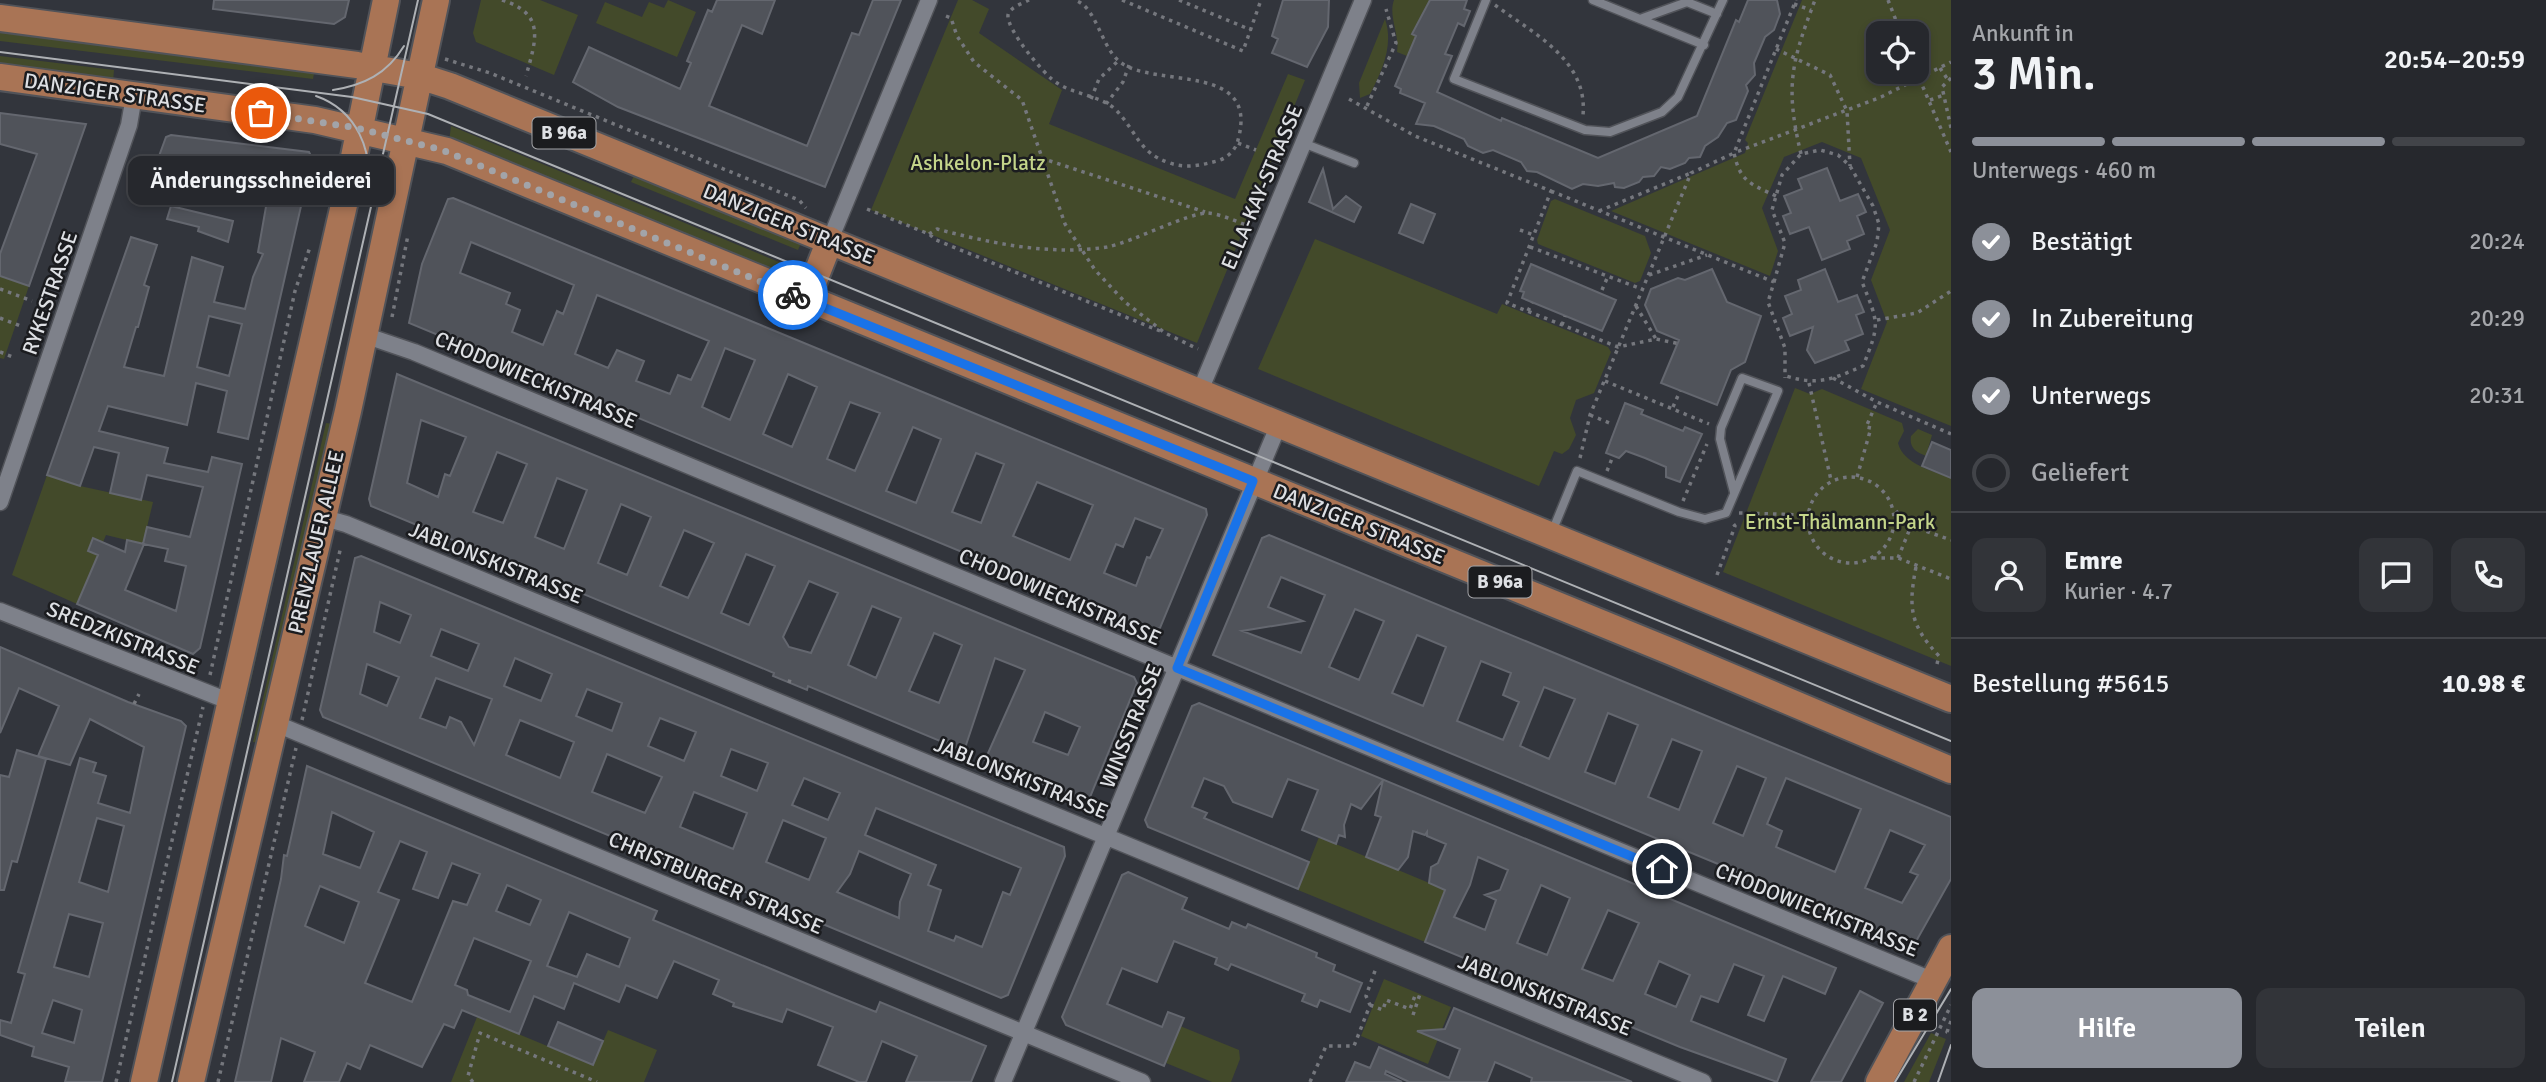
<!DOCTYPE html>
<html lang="de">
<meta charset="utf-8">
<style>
body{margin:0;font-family:Signika,sans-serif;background:#323439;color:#f1f3f6;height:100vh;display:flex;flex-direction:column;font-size:26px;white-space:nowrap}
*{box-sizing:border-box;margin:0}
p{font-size:23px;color:#a4a6aa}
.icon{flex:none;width:38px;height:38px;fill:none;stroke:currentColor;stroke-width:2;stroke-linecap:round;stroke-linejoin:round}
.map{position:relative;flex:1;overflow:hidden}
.panel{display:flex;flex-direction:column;background:#26282d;width:595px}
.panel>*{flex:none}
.tools{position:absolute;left:1866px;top:21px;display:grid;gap:14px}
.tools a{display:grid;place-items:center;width:63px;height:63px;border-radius:14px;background:#26282d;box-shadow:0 4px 10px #0003,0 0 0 2px #424449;font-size:35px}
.pin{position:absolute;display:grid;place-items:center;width:60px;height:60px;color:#fff;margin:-30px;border:4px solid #fff;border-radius:50%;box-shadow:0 2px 7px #0007}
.courier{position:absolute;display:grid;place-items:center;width:70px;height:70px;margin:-35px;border:5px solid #1a73e8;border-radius:50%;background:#fff;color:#222;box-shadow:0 2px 9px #0007}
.bubble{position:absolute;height:49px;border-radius:14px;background:#26282d;box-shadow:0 4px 10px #0003,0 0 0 2px #424449;font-size:23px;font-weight:600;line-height:49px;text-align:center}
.head em{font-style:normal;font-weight:600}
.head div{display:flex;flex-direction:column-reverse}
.head{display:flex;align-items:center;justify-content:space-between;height:119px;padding:0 21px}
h1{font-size:46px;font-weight:600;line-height:52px}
.bar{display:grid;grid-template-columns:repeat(4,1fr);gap:10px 7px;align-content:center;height:84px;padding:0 21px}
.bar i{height:9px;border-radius:5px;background:#424449}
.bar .active{background:#8c9099}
.bar p{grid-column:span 4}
.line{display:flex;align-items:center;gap:18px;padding:0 21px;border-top:2px solid #424449}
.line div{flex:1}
.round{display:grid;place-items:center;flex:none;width:74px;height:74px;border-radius:14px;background:#323439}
ol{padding:0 21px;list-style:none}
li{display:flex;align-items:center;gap:21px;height:77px}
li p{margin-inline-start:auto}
li .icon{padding:7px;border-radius:50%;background:#8c9099;color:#fff;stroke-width:4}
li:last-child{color:#a4a6aa}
li i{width:38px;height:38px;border:4px solid #424449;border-radius:50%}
.action{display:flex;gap:14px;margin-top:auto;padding:14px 21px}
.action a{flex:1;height:80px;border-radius:14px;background:#8c9099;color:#fff;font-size:28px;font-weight:600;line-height:80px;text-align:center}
.action a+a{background:#323439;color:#f1f3f6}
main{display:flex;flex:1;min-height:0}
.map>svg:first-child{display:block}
.green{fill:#434a2a;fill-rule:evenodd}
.building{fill:#50535a;stroke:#64676f;stroke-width:2;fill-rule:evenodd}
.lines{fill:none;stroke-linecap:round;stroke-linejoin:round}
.service-casing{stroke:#515359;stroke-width:11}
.minor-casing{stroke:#515359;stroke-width:19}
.primary-casing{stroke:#515359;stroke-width:30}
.path{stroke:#75777d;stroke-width:3.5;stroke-dasharray:3.5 5;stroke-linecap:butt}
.service{stroke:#7e818a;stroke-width:8}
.minor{stroke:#7e818a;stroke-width:16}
.primary{stroke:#a97455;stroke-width:26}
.tram{stroke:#aeb1b5;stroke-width:2}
.done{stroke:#a2a4a9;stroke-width:7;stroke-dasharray:0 12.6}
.route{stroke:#1a73e8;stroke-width:9}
.labels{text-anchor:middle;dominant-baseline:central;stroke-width:5;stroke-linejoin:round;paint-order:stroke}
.shield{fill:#1b1c1f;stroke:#a4a5a9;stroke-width:2}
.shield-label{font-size:19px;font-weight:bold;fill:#dee0e4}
.street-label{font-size:21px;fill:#dee0e4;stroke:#1b1c1f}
.park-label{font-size:21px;fill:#c4d58a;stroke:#1b1c1f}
</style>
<main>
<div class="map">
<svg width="1951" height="1082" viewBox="0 0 1951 1082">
<rect width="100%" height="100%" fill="#32353c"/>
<path class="green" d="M481,0H540L578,15L554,75L476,42L473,33Z
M668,0L696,12L677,57L596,23L605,2L642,17L649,2L664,8Z
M958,0H972L989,9L979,33L1062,90L1049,124L1235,199L1288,74L1305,80L1197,343L871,210Z
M1394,0H1430L1412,34L1416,36L1407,56L1397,52C1400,35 1388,16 1394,0Z
M1802,0H1951V426L1861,389L1887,322L1871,280L1890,230L1861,158L1822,142L1784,157L1762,208L1778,251L1770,276L1611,211L1745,153L1748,143L1745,140ZM1916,33V72H1878V33Z
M1385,19C1394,45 1382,71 1370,94L1360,98L1359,83Z
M0,32L106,41L315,68L313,79L0,41Z
M0,56L114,70L113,82L0,67Z
M451,126L791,267L785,282L449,142Z
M635,173L802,241L798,250L631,182Z
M1555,199L1645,236L1651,253L1640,281L1635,283L1538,244L1537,240L1551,201Z
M352,205L358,206L316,396L309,395Z
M1315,239L1497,314L1502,304L1608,347L1611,352L1594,393L1576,400L1570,418L1576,435L1569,449L1562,454L1554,451L1539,486L1258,369Z
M0,276L29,286L4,359L0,358Z
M1795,388L1810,394L1822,389L1902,423L1904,431L1898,443C1903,464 1933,471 1951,478V666L1723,572Z
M304,417L310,419L238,738L231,736Z
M326,423L333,424L261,743L253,742Z
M1918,429L1932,435L1926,456C1916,452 1909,448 1911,436Z
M47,475L80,486L153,502L143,544L106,535L77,604L12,575Z
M1319,837L1446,890L1425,942L1298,890Z
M1384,979L1451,1007L1428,1064L1361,1036Z
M477,1017L593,1065L608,1030L657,1050L644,1082H451Z
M1180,1026L1239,1050L1240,1059L1231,1082H1212L1166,1063Z
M1931,1033L1946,1039L1929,1082H1904Z"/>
<path class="building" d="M214,0H349L345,17L334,24L213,9Z
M717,0H775L762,34L742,25L709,106L807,146L852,33L859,35L873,0H901L825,187L618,107L573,82L589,47L680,89L691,63L687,61L708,10L712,12Z
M1283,0H1329L1328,27L1307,67L1272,53L1278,39L1272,36Z
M1430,0H1467L1464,9L1470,11L1464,26L1458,23L1445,54L1452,56L1437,92L1501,121L1502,118L1598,158L1697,116L1736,20L1739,22L1748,0H1777L1780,14L1774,30L1765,37L1754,63L1755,75L1746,85L1748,91L1736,120L1727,123L1718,137L1705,146L1700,157L1689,158L1685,163L1670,169L1661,167L1654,176L1643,177L1639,182L1624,188L1615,187L1614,183L1598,186L1583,184L1572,189L1537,172L1527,171L1521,162L1493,150L1483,153L1468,146L1464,139L1434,126L1416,124L1425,103L1400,93L1401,89L1395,86L1416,36L1412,34Z
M0,113L86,124L29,286L0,276V254L37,154L0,144Z
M171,135L309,152L312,158L248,439L218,432L227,391L196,383L187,425L108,406L99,431L168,448L164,463L208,472L212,457L242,464L200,648L193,654L77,604L98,555L88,551L93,538L125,552L127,540L144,544L125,590L176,611L186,566L165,561L168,549L143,544L147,527L190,537L203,487L147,475L141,500L110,493L119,453L94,447L80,486L47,475L131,237L157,245L144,285L149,287L138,327H136L124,367L164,376L192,257L223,267L214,302L245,309L253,277L263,254L258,252L270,184L249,180V177L188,169L175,207L144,197L166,137ZM209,316L242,324L229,376L197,367Z
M1827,168L1840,201L1858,194L1866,212L1857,216L1864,234L1847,241L1850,249L1822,260L1809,227L1790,234L1783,216L1791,213L1784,196L1802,189L1798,179Z
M1323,169L1333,209L1346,196L1361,207L1354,222L1309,202Z
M453,198L1206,509L1207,515L1160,628L1151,630L1119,617L409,323L422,264L448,199ZM471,242L574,285L563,314L557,311L543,345L512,332L520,310L506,304L510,293L460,273ZM597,295L709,341L691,380L678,375L670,394L636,381L644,361L617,350L608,368L575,354ZM725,348L755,360L730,420L702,407ZM788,374L817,387L792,447L763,434ZM850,402L880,413L855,471L827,459ZM913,427L941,439L916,503L886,491ZM976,453L1004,464L981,523L952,512ZM1037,482L1093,505L1070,560L1013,536ZM1135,518L1163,529L1150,558L1147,557L1136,586L1104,573L1116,544L1123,547Z
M1411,204L1435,214L1423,243L1399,233Z
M171,206L233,221L228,242L198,231L199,227L167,219Z
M1531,264L1616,300L1602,331L1522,298L1524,292L1520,291Z
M1712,269L1727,302L1761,316L1745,362L1731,370L1717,405L1661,383L1679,340L1657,331L1645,305L1651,289L1678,278L1685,280Z
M1825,269L1838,302L1857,295L1864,312L1856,315L1863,334L1845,341L1849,350L1815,363L1807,350L1813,327L1790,336L1783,318L1792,314L1785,296L1801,290L1798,280Z
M397,374L1134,677L1137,683L1088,802L985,760L1025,670L995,658L964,751L808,686L807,690L773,676L774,673L371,506L369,499ZM421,420L466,437L450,476L445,474L438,497L407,483ZM497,452L527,464L503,523L473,512ZM557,478L587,490L564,549L535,537ZM621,504L651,517L627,575L598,563ZM684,530L714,543L688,598L660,586ZM746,554L775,566L749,625L721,613ZM809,581L838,593L811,653L789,647L783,637ZM872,606L901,618L876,678L848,665ZM934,633L962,645L939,703L909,691ZM1045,712L1080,727L1068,755L1033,742Z
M1625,403L1643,410L1641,414L1683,431L1685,427L1702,434L1680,482L1666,477V467L1645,458L1626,451L1619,458L1606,453Z
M1932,442L1951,450V478L1922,466Z
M1269,535L1951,817V879L1914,945L1213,655L1262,538ZM1281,577L1325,595L1301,653L1242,631L1303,621L1268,607ZM1355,609L1384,621L1359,680L1329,667ZM1417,635L1446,647L1423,706L1392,693ZM1481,661L1511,673L1503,695L1519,702L1503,740L1457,721ZM1544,687L1575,699L1549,759L1520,746ZM1608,713L1638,725L1615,784L1585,772ZM1672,739L1702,751L1679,810L1648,797ZM1737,766L1766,778L1743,836L1713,823ZM1786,778L1861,809L1835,872L1776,847L1782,831L1767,824ZM1890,830L1925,845L1910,872L1918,875L1902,903L1865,888Z
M361,556L1064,847L1065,856L1008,995L1001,998L323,717L320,710L355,558ZM380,602L411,615L400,643L374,632ZM441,629L479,644L468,671L431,656ZM515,658L552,674L541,701L504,686ZM367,664L399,677L387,706L360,694ZM436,678L492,699L474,745L461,722L450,717L446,728L420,718ZM587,689L622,703L612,731L576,716ZM660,718L696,732L684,761L648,746ZM520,720L574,742L560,778L506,755ZM731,749L768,763L757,791L721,776ZM607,754L662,777L645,813L592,792ZM804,778L840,793L828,820L792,805ZM694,792L747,813L733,849L680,827ZM876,808L1021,868L1010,895L1003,892L982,947L956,936L954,941L928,931L941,890L928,885L936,865L865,835ZM783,820L826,838L809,880L766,862ZM859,851L911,874L900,902L899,918L837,892L850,874Z
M0,647L128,702L181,721L186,726L102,1082H65L69,1067L32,1056L34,1047L0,1035V1020L11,1023L25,974L18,972L80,758L96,763L93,772L106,776L98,803L130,813L144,747L90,719L70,765L38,756L59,706L19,688L0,733ZM97,818L124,826L108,892L79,882ZM69,914L103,923L89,977L54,967ZM53,1000L82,1010L74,1043L42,1033Z
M1199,703L1836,968L1825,994L1783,976L1764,1021L1748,1015L1764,976L1734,964L1718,1002L1701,996L1691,1021L1786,1059L1777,1082L1680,1047L1425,942L1445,890L1429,883L1431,867L1438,863L1446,844L1427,836V832L1425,835L1413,831L1408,857L1398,870L1366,857L1381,817L1375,815L1383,780L1361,809L1351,804L1344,825L1345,837L1339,835L1336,844L1302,830L1318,790L1288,779L1272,817L1233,802L1224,786L1204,778L1192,807L1207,813L1204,818L1309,862L1298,889L1148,827L1145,820L1192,706ZM1478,857L1508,870L1500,890L1485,895L1496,900L1485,930L1454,917L1470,885ZM1541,885L1570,898L1547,955L1517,943ZM1608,910L1639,923L1613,981L1582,969ZM1659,961L1690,975L1676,1007L1645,994Z
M17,750L46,759L17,862L12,861L4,890H0V775L9,777Z
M307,766L657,911L653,920L834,995L876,1012L880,1002L986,1046L971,1082H906L917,1056L882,1041L866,1082H859L818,1065L833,1027L787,1009L782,1022L733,1006L734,1003L713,994L719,980L674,961L657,998L626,985L619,1002L574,983L564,1009L534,996L519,1034L462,1010L454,1028L444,1024L422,1067L370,1045L360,1069L347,1063L339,1082H304L315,1052L281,1038L271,1082H235L281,879L284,855L287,856ZM332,812L374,832L360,868L323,854ZM400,841L427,852L413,889L438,898L452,863L480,874L467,905L453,901L412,1002L365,983L399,900L378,892ZM507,885L541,900L530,925L496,911ZM320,886L359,902L344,943L305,926ZM569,912L630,938L619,967L587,954L577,977L547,966ZM474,938L531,961L510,1012L468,995L467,990L455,985Z
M1128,872L1187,898L1182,909L1229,929L1232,922L1246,928L1248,924L1317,953L1316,957L1335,965L1333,971L1362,983L1350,1012L1320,1000L1317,1007L1302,1001L1305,994L1231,964L1228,970L1215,964L1217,958L1174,941L1157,982L1122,968L1107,1004L1162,1027L1168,1012L1184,1018L1164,1066L1066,1025L1062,1017L1122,875Z
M1860,991L1883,1003L1841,1082H1811Z
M1454,1008L1560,1052L1632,1082H1531L1532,1078L1495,1062L1487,1082H1409L1386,1071L1385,1074L1402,1082H1346L1355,1062L1370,1068L1379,1047L1449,1078L1460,1049L1417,1031L1445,1029Z
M558,1022L603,1041L593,1065L548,1046Z"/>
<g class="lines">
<defs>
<path id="service" d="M1486,0L1454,79L1585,130L1610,132L1662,112L1678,97L1723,0
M1593,0L1704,45
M1640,19L1687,2L1717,14
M1303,143L1354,163
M1552,532L1577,471L1679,512L1705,519L1726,513L1778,391L1742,378L1721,428L1720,439L1734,492"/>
<path id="minor" d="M830,240L929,0
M364,335L414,352L1934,981
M1200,391L1363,0
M0,502L129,125L134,96
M321,517L346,524L1703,1082
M0,611L231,702
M274,723L1142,1082
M1003,1082L1279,424"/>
<path id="primary" d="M0,18L357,65L419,76L450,86L1951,699
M0,77L315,120L447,151L1672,652L1951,770
M806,301L830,240
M144,1082L346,196L386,0
M191,1082L348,411L436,0
M1879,1082L1951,948"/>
</defs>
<use href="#service" class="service-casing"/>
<use href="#minor" class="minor-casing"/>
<use href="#primary" class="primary-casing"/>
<path class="path" d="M502,0C546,14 536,40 526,76
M1029,0C1023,3 1009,8 1008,15C1006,29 1045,76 1057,83C1073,94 1101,96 1115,109C1137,131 1138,153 1170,163C1186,169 1201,165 1217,161C1226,159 1236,150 1238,140C1260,61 1155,89 1120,62C1100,46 1097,6 1074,0
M1122,0L1243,51L1261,0
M1179,0L1251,30
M1888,0L1901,33
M1794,4L1811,10
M1495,5C1534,34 1588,60 1583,115
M946,16L951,18L957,36L974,62L1022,100L1065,224L1095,270L1125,302L1165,333L1198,349
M1776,49L1830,75L1847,111L1850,166
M445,59L490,73L799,200L806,208
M1940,68L1948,80
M1916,71L1951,152
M1951,78L1942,87L1951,128
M1091,99L1099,79L1119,60
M1349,99L1415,136L1551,191L1507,303L1618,347L1656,339L1680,344
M1930,100L1944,95
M1106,104L1123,82L1129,65
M1367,106L1396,43L1386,9
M1238,143L1256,150
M1801,154C1785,87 1791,63 1815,0
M1041,158L1205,212
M1551,191L1774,282L1768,302L1785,348V378
M1776,196C1751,184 1740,182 1734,153L1881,97L1951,62
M867,209L929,234L936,240L1160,331
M1599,211L1691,173
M1520,230L1534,235
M929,234L937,229C990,243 1051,256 1107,247C1133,242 1187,213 1208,213C1221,214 1237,222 1249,226
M1530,247L1642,289
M1649,275L1707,255
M1774,282L1785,243L1772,210L1782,175L1801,154L1820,150L1838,155L1850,166L1873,206L1879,224L1877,242L1862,282C1879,324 1880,324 1863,366C1833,379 1818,386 1786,376
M0,289L32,301
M1602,290L1608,276
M1636,306L1656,339
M1528,311L1532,303
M392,317L408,235
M0,318L23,327
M1877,320L1917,313L1951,291
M1562,325L1565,316
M0,352L13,357
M1833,378L1877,402L1951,434
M1605,381L1709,424
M1809,383L1831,480
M1673,407L1680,391
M1590,415L1612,424
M1580,458L1590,415L1691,173L1734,153L1796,0
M1607,471L1613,456
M1808 520a43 43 0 1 1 86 0a43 43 0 1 1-86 0Z
M1857,477L1871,428L1866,427L1877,402
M1683,501L1707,444
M1896,511L1910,525
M1739,513L1806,515
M1873,558H1898L1951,579
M1898,558L1911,526L1951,540
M1916,567C1908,608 1910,625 1939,656L1937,664
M1717,575L1735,526L1732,522
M210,675L295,291L310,247
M789,683L790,679
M134,704L139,694
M302,720L341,546
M1370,1005L1383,1010L1386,1000L1410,1009L1416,993
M1413,1015L1420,994
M1951,1021L1947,1032L1951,1033
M116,1082L203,707
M218,1082L296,748
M473,1082L468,1076L480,1033L597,1082
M1310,1082L1326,1046H1354L1370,1005L1366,996L1376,968
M1914,1082L1951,1005"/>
<use href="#service" class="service"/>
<use href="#minor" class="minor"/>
<use href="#primary" class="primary"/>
<path class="tram" d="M0,52L352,97L428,114L1951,741
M333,90C364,85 387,74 404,46
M316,96C356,110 375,151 366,192
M172,1082L418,0
M1895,1082L1951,989
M1938,1082L1951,1045"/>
</g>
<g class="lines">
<path class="done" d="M261,113L357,128L442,150L793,295"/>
<path class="route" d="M793,295L1253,481L1177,668L1662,869"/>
</g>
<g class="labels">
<g class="shield">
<rect x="532.5" y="117.5" width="63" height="31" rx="5"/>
<rect x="1468.5" y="566.5" width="63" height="31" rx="5"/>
<rect x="1894" y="999.5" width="42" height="31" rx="5"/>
</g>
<g class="shield-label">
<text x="564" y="133">B 96a</text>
<text x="1500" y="582">B 96a</text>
<text x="1915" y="1015">B 2</text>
</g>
<g class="street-label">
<text transform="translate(115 93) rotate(8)">DANZIGER STRASSE</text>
<text transform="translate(1262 187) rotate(-67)">ELLA-KAY-STRASSE</text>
<text transform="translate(789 224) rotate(22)">DANZIGER STRASSE</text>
<text transform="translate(50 293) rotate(-71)">RYKESTRASSE</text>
<text transform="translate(536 380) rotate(23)">CHODOWIECKISTRASSE</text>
<text transform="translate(1359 524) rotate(22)">DANZIGER STRASSE</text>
<text transform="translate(316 542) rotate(-77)">PRENZLAUER ALLEE</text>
<text transform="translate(496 563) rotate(22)">JABLONSKISTRASSE</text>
<text transform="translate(1060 597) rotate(23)">CHODOWIECKISTRASSE</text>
<text transform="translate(123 638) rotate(22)">SREDZKISTRASSE</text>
<text transform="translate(1131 726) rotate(-68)">WINSSTRASSE</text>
<text transform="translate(1021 778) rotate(22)">JABLONSKISTRASSE</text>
<text transform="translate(716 883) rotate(23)">CHRISTBURGER STRASSE</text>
<text transform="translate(1817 910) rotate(22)">CHODOWIECKISTRASSE</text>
<text transform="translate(1545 995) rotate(22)">JABLONSKISTRASSE</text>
</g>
<g class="park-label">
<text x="978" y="163">Ashkelon-Platz</text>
<text x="1840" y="522">Ernst-Thälmann-Park</text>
</g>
</g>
</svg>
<div class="tools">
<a><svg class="icon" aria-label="locate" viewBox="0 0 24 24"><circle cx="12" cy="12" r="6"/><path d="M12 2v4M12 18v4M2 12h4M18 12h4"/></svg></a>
</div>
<div class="pin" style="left:261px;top:113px;background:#ea580c"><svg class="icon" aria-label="bag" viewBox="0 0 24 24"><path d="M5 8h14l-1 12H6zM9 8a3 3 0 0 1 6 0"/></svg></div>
<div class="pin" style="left:1662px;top:869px;background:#1f2937"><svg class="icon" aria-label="home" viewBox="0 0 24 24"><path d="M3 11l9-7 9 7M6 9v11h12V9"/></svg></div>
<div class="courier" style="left:793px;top:295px"><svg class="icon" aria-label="bike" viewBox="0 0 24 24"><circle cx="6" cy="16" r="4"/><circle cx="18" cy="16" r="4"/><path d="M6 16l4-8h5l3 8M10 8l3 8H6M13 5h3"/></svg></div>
<div class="bubble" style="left:128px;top:156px;width:266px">Änderungsschneiderei</div>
</div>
<section class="panel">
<div class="head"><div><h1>3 Min.</h1><p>Ankunft in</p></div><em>20:54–20:59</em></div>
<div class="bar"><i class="active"></i><i class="active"></i><i class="active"></i><i></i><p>Unterwegs · 460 m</p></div>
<ol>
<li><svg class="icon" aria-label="check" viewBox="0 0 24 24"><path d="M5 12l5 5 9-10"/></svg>Bestätigt<p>20:24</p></li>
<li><svg class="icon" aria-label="check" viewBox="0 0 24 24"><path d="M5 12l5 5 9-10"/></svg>In Zubereitung<p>20:29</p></li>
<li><svg class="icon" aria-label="check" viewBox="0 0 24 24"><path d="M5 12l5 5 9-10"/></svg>Unterwegs<p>20:31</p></li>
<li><i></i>Geliefert</li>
</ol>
<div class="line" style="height:126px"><a class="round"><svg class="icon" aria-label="person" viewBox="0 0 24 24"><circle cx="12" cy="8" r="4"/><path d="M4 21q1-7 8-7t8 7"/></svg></a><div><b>Emre</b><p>Kurier · 4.7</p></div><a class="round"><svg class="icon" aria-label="chat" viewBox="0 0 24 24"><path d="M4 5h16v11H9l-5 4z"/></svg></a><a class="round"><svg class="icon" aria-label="phone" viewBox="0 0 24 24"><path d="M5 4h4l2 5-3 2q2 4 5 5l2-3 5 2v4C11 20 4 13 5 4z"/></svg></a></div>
<div class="line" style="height:91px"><div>Bestellung #5615</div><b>10.98 €</b></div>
<div class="action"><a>Hilfe</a><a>Teilen</a></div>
</section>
</main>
